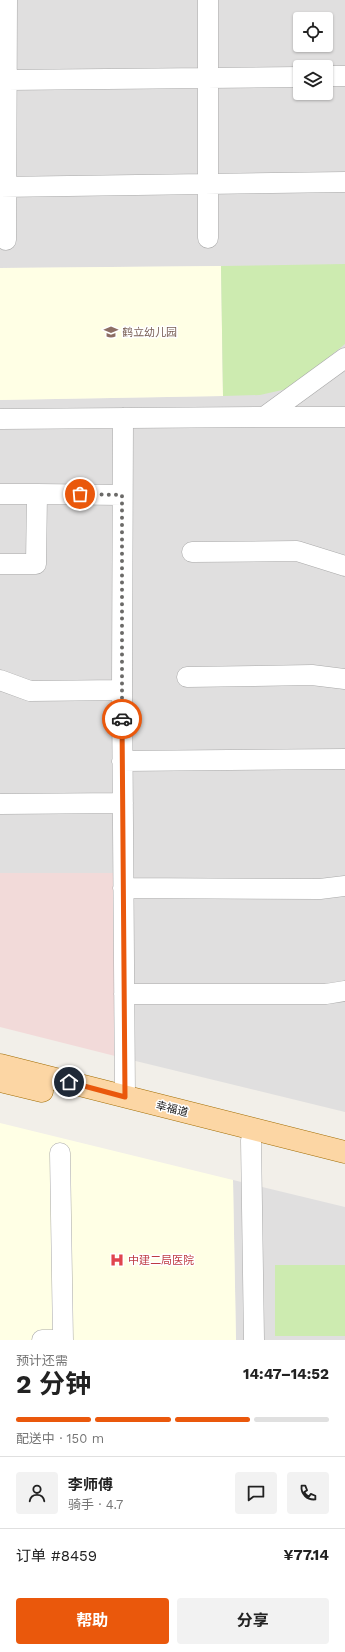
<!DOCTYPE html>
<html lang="zh">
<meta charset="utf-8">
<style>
body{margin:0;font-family:"Work Sans","Noto Sans SC",sans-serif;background:#f2f2f2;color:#222;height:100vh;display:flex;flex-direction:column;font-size:15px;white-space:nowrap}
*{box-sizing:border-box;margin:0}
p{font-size:13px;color:#767676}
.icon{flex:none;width:22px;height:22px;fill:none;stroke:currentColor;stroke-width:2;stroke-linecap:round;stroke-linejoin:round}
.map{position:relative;height:1340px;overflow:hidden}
.drawer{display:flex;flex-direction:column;background:#fff;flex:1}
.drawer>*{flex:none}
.fabs{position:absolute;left:293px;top:12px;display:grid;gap:8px}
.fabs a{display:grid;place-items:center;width:40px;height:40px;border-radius:4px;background:#fff;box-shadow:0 1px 3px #0004;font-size:20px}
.pin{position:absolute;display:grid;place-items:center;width:34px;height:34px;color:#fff;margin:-17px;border:2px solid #fff;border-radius:50%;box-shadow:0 1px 4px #0007}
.courier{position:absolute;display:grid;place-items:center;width:40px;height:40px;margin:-20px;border:3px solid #ea580c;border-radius:50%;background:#fff;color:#222;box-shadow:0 1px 5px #0007}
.overview em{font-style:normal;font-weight:700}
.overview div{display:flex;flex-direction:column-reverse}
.overview{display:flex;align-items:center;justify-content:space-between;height:68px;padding:0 16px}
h1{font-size:26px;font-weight:700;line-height:30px}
.bar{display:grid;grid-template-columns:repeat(4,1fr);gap:6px 4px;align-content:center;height:48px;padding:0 16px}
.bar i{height:5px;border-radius:3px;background:#e0e0e0}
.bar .active{background:#ea580c}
.bar p{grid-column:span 4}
.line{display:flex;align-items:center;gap:10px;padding:0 16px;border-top:1px solid #e0e0e0}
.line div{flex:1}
.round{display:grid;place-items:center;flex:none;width:42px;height:42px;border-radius:4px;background:#f2f2f2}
.primary-button{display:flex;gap:8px;margin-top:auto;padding:8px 16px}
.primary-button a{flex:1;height:46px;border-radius:4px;background:#ea580c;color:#fff;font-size:16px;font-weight:700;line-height:46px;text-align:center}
.primary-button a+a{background:#f2f2f2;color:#222}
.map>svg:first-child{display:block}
.residential{fill:#e0dfdf;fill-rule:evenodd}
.commercial{fill:#f2dad9}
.education{fill:#ffffe5}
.grass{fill:#cdebb0}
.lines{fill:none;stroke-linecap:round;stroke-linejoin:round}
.minor-casing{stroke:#a9a9a9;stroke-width:21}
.major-casing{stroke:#a06b00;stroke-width:23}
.minor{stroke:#fff;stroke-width:20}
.major{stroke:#fcd6a4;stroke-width:22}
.done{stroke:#6b6a68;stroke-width:4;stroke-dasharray:0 7.2}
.route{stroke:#ea580c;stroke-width:5}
.labels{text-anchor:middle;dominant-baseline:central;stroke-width:3;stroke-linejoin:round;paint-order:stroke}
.education-label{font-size:11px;fill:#785e54;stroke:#fff;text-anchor:start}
.street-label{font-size:11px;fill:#222;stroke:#fff}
.health-label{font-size:11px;fill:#be3a42;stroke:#fff;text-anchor:start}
</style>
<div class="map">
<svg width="345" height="1340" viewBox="0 0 345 1340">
<rect width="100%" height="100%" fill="#f2efe9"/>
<path class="residential" d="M0,0H345V1112L115,1056L113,874L0,873V400L222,396L221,266L0,268ZM300,19H326V45H300ZM300,67H326V93H300Z
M233,1180L345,1207V1340H236Z"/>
<path class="commercial" d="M0,873H113L115,1056L0,1027Z"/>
<path class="education" d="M221,266L223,396L0,400V268Z
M0,1123L233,1180L236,1340H0Z"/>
<path class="grass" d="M345,264V344L291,388L260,395L223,396L221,266Z
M275,1265H345V1336H275Z"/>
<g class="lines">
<defs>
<path id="minor" d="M326,76H345
M7,80L300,77
M0,187L345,182
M208,238V0
M6,240L7,0
M264,417H345
M123,418L122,690L125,1097
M0,419L264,417L345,358
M0,494H37
M192,552L297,551L345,566
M0,564H36L37,494L122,495
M187,677L312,675L345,679
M0,680L30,691L122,690
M122,761L345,759
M0,804L123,803
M123,888L320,889L345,886
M124,994H326L345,991
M251,1140L254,1340
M60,1153L63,1340
M42,1340H63"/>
<path id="major" d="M0,1065L345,1152
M0,1081L42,1091"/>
</defs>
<use href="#minor" class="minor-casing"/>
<use href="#major" class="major-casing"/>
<use href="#minor" class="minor"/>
<use href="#major" class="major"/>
</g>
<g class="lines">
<path class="done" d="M80,494L122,495V719"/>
<path class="route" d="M69,1082L125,1097L122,719"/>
</g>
<defs>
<symbol id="school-bare" viewBox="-9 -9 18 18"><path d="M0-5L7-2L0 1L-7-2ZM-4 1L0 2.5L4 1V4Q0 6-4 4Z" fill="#8d6e63" stroke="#fff" stroke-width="2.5" paint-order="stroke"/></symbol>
<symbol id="hospital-bare" viewBox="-9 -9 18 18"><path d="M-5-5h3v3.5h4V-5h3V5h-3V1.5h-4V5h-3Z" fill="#e0444e" stroke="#fff" stroke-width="2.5" paint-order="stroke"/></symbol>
</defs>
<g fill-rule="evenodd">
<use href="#school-bare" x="101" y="322" width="20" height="20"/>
<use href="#hospital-bare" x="107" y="1250" width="20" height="20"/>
</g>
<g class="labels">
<g class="education-label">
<text x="122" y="332">鹤立幼儿园</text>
</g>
<g class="street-label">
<text transform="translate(172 1109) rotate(14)">幸福道</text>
</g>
<g class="health-label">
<text x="128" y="1260">中建二局医院</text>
</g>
</g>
</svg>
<div class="fabs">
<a><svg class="icon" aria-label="locate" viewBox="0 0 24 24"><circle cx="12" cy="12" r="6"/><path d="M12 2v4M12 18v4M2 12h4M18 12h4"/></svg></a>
<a><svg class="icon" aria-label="layers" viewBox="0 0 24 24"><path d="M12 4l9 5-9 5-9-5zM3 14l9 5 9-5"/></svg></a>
</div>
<div class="pin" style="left:80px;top:494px;background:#ea580c"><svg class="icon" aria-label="bag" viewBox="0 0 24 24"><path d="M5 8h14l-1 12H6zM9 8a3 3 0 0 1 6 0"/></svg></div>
<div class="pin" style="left:69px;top:1082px;background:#1f2937"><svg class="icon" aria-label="home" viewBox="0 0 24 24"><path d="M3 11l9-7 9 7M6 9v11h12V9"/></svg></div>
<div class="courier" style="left:122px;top:719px"><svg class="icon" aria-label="car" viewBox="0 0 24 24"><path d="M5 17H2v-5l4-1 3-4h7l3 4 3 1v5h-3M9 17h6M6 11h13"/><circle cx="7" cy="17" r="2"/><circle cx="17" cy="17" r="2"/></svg></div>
</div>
<section class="drawer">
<div class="overview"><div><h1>2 分钟</h1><p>预计还需</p></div><em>14:47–14:52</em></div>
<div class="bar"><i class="active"></i><i class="active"></i><i class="active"></i><i></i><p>配送中 · 150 m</p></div>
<div class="line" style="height:72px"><a class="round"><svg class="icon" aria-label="person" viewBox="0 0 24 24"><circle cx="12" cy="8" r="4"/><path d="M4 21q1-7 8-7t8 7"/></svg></a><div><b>李师傅</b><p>骑手 · 4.7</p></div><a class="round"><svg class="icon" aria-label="chat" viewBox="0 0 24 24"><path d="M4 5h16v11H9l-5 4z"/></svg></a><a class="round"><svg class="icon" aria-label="phone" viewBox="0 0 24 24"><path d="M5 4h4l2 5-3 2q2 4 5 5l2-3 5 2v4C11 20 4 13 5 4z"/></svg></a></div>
<div class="line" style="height:52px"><div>订单 #8459</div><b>¥77.14</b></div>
<div class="primary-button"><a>帮助</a><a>分享</a></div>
</section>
